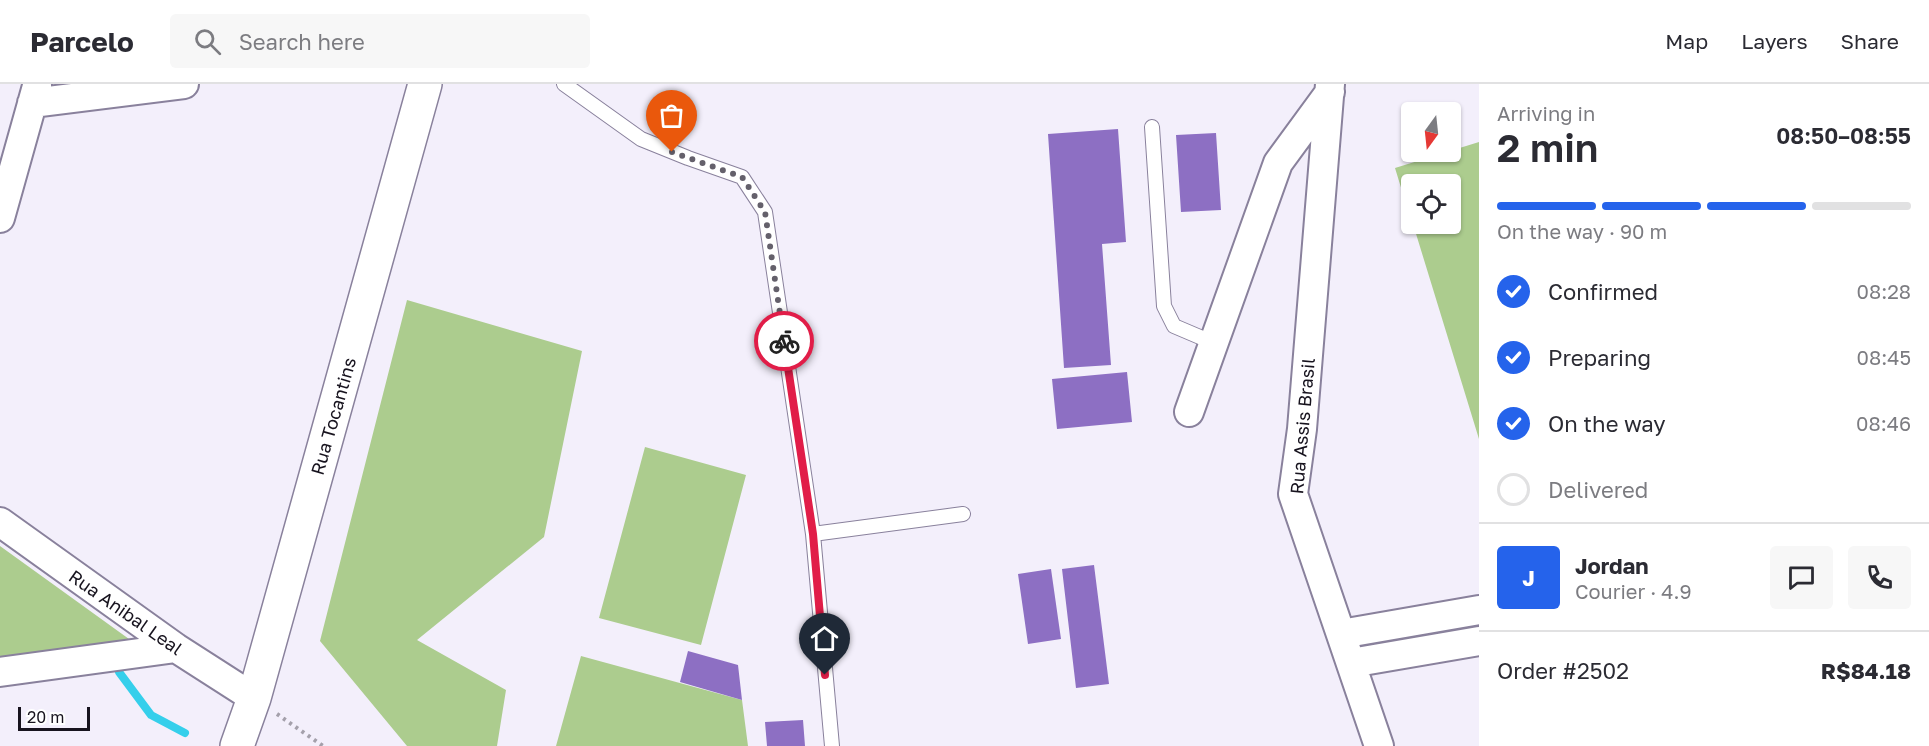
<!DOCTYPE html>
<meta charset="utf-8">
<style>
body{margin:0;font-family:"Golos Text",sans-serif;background:#f7f7f7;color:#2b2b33;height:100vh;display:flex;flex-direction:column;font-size:22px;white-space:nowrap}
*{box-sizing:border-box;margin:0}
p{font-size:20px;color:#7c7c81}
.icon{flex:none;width:33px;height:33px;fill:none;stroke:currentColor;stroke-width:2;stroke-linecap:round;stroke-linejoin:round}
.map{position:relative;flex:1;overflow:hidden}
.drawer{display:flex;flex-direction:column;background:#fff;width:450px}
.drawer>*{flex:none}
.needle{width:39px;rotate:195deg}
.buttons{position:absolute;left:1401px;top:18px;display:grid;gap:12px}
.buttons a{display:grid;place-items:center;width:60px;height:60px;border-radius:6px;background:#fff;box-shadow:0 2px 4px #0004;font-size:30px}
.scale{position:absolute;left:18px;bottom:15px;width:72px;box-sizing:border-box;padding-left:6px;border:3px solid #17131e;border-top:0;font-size:16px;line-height:21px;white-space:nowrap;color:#17131e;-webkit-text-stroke:4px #fff;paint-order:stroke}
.pin{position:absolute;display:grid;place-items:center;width:51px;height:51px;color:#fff;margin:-62px -26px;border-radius:50% 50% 50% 0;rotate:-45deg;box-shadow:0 0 6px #0007}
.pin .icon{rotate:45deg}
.courier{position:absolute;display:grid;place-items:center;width:60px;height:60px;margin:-30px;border:4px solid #e11d48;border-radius:50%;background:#fff;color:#222;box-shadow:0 2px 8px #0007}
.overview em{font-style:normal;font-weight:600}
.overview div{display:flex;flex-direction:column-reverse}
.overview{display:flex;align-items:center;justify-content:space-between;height:102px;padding:0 18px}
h1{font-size:39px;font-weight:600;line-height:45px}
.bar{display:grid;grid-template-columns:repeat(4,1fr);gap:9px 6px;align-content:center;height:72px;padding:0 18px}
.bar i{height:8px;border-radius:4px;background:#e1e1e2}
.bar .current{background:#2563eb}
.bar p{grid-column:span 4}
.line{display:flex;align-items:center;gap:15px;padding:0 18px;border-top:2px solid #e1e1e2}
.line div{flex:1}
.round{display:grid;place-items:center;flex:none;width:63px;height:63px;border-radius:6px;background:#f7f7f7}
ol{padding:0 18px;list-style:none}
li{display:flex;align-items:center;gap:18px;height:66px}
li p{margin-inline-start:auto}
li .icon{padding:6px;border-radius:50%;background:#2563eb;color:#fff;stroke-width:4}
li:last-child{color:#7c7c81}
li i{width:33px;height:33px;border:3px solid #e1e1e2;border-radius:50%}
header{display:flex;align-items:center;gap:36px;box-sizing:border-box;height:84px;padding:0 30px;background:#fff;border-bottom:2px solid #e1e1e2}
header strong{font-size:28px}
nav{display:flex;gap:33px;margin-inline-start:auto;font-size:21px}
.search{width:420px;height:54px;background:#f7f7f7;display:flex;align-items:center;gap:15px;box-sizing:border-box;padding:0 21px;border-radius:6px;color:#7c7c81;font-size:22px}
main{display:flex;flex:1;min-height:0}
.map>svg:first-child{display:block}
.green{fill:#accc8e}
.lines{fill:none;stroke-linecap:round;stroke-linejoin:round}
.stream{stroke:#35cfeb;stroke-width:8}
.building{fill:#8d6fc3}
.service-casing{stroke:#89819c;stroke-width:16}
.minor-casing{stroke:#89819c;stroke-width:32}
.secondary-casing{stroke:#89819c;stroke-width:36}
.path{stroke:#a4a0ab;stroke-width:4;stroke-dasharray:3 4.5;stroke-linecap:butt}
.service{stroke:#fff;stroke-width:14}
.minor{stroke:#fff;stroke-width:28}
.secondary{stroke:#fff;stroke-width:33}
.done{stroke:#64606b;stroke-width:6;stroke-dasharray:0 10.8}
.route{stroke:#e11d48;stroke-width:8}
.labels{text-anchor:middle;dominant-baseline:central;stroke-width:4.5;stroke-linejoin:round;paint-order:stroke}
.street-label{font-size:18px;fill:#17131e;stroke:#fff}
</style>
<header>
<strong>Parcelo</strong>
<div class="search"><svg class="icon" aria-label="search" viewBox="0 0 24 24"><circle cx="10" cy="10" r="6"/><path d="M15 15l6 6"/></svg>Search here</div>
<nav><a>Map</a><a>Layers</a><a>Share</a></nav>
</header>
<main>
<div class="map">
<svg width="1479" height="662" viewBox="0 0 1479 662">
<rect width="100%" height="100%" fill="#f3effb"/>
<path class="green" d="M1479,58V355L1413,140H1450V100H1412L1411,136L1395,84Z
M407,216L582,267L544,453L417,556L506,606L497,662H407L320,557Z
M645,363L746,391L701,561L599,534Z
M0,462L129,555L0,575Z
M581,572L742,616L748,662H556Z"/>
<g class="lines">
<path class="stream" d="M119,588L151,631L185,649"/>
</g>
<path class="building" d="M1118,45L1126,158L1102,160L1111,281L1064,284L1048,50Z
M1216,49L1221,126L1181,128L1176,51Z
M1127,288L1132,338L1057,345L1052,295Z
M1094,481L1109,600L1076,604L1062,485Z
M1051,485L1061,555L1028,560L1018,490Z
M688,567L738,581L742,616L680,598Z
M803,636L805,662H767L765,638Z"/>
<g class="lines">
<defs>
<path id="service" d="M564,0L641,55L688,74L742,93L765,128L813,450L832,662
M1152,43L1164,222L1174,242L1214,259
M813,450L963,430"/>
<path id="minor" d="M1330,0L1302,345L1293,410L1379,662
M32,19L184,0
M0,134L37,2
M1189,328L1278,79L1330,8
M0,438L176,564L254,614
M1341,550L1479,526
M1351,579L1479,557
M0,588L176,564"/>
<path id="secondary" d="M237,662L254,614L425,0"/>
</defs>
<use href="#service" class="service-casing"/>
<use href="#minor" class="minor-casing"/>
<use href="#secondary" class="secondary-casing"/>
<path class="path" d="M277,630L323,662"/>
<use href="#service" class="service"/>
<use href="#minor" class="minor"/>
<use href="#secondary" class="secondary"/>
</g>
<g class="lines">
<path class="done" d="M672,68L742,93L765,128L784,257"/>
<path class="route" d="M784,257L813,450L825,591"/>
</g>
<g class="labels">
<g class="street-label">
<text transform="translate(333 332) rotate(-74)">Rua Tocantins</text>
<text transform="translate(1302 342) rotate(-85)">Rua Assis Brasil</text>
<text transform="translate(126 528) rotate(35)">Rua Anibal Leal</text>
</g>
</g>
</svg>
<div class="buttons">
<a><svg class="needle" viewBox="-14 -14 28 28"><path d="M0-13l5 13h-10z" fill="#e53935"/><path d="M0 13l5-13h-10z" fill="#7c7c81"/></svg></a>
<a><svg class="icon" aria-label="locate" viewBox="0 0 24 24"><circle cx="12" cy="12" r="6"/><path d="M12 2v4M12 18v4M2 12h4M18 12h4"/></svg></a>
</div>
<div class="scale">20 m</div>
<div class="pin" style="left:672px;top:68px;background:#ea580c"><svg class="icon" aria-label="bag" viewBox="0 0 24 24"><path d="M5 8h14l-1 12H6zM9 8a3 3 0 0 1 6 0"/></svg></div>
<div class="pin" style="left:825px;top:591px;background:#1f2937"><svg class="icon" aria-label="home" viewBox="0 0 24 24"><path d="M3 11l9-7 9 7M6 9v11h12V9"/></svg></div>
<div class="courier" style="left:784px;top:257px"><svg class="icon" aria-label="bike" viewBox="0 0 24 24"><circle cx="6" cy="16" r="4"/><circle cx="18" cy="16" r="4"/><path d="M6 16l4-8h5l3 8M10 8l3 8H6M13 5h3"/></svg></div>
</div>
<section class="drawer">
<div class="overview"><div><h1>2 min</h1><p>Arriving in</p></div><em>08:50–08:55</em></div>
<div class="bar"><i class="current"></i><i class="current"></i><i class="current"></i><i></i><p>On the way · 90 m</p></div>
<ol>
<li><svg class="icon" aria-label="check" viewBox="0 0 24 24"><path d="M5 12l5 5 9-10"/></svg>Confirmed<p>08:28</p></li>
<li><svg class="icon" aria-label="check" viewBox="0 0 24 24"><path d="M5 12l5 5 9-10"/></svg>Preparing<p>08:45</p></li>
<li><svg class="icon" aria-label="check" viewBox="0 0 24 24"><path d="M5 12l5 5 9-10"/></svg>On the way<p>08:46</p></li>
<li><i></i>Delivered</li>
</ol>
<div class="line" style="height:108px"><b class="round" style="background:#2563eb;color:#fff">J</b><div><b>Jordan</b><p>Courier · 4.9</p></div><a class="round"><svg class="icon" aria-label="chat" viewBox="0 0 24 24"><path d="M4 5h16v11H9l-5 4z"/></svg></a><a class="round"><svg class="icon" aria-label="phone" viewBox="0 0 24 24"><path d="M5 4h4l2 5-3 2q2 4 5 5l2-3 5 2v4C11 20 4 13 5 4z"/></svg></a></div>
<div class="line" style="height:78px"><div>Order #2502</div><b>R$84.18</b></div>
</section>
</main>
